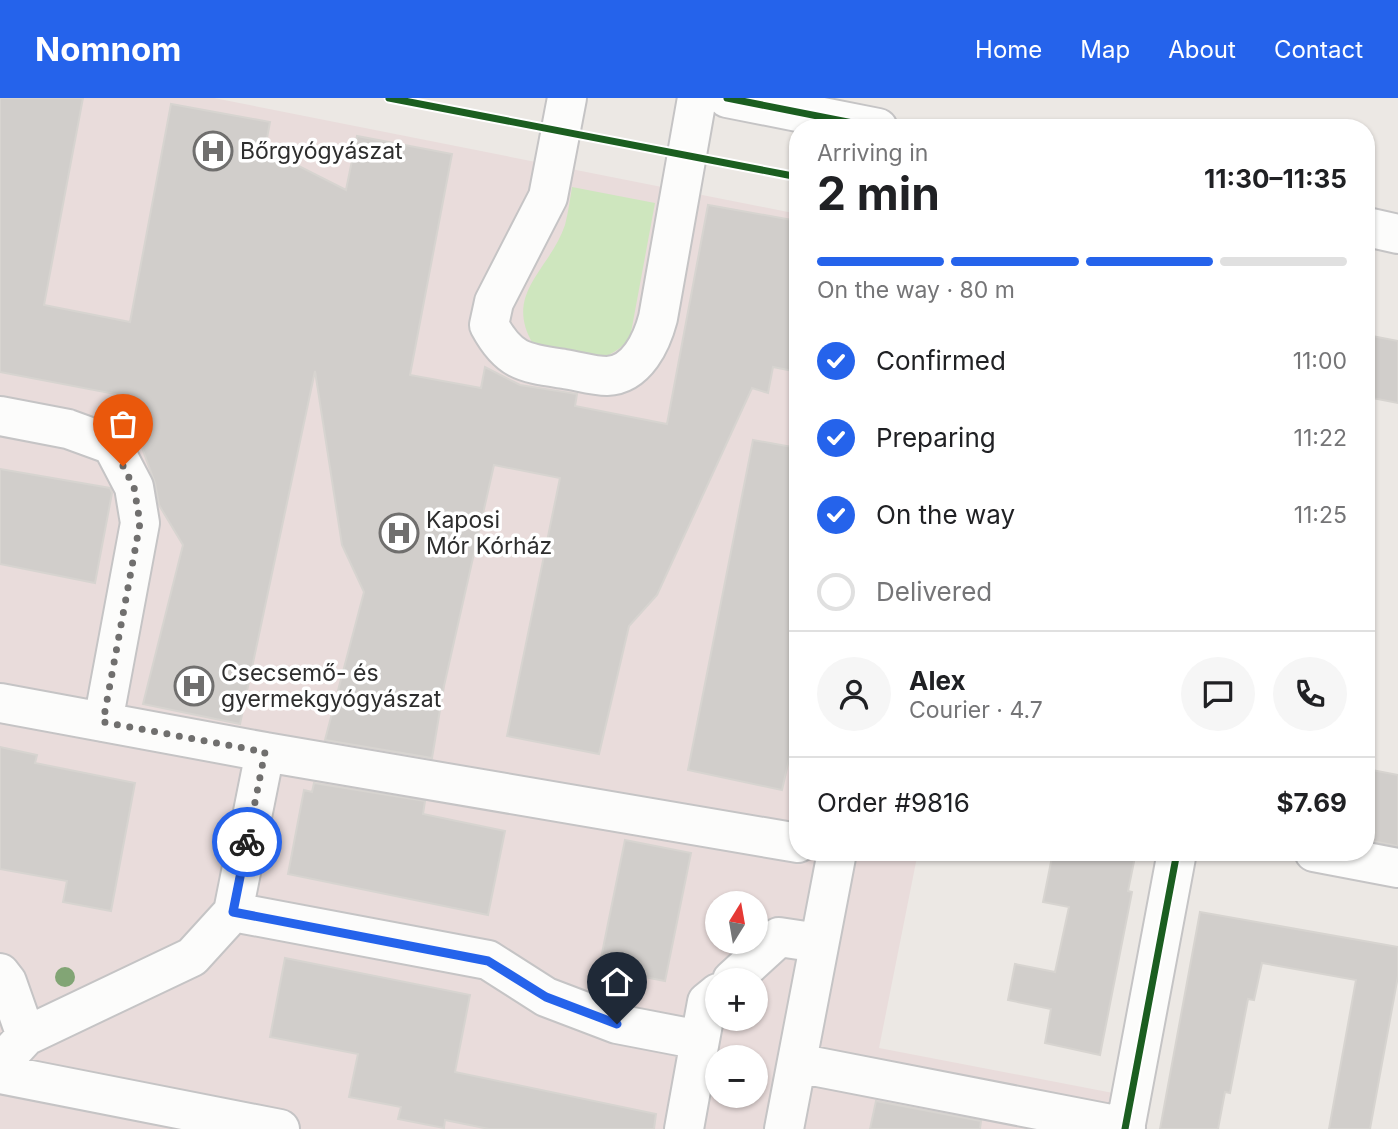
<!DOCTYPE html>
<meta charset="utf-8">
<style>
body{margin:0;font-family:Inter,sans-serif;background:#f6f6f6;color:#202124;height:100vh;display:flex;flex-direction:column;font-size:26px;white-space:nowrap}
*{box-sizing:border-box;margin:0}
p{font-size:23px;color:#757577}
.icon{flex:none;width:38px;height:38px;fill:none;stroke:currentColor;stroke-width:2;stroke-linecap:round;stroke-linejoin:round}
.map{position:relative;flex:1;overflow:hidden}
.sheet{position:absolute;left:789px;top:21px;width:586px;height:742px;display:flex;flex-direction:column;background:#fff;border-radius:28px;box-shadow:0 2px 5px #0004}
.sheet>*{flex:none}
.needle{width:46px;rotate:11deg}
.controls{position:absolute;left:705px;top:793px;display:grid;gap:14px}
.controls a{display:grid;place-items:center;width:63px;height:63px;border-radius:50%;background:#fff;box-shadow:0 2px 5px #0004;font-size:35px}
.pin{position:absolute;display:grid;place-items:center;width:60px;height:60px;color:#fff;margin:-72px -30px;border-radius:50% 50% 50% 0;rotate:-45deg;box-shadow:0 0 7px #0007}
.pin .icon{rotate:45deg}
.courier{position:absolute;display:grid;place-items:center;width:70px;height:70px;margin:-35px;border:5px solid #2563eb;border-radius:50%;background:#fff;color:#222;box-shadow:0 2px 9px #0007}
.summary em{font-style:normal;font-weight:700}
.summary div{display:flex;flex-direction:column-reverse}
.summary{display:flex;align-items:center;justify-content:space-between;height:119px;padding:0 28px}
h1{font-size:46px;font-weight:700;line-height:52px}
.bar{display:grid;grid-template-columns:repeat(4,1fr);gap:10px 7px;align-content:center;height:84px;padding:0 28px}
.bar i{height:9px;border-radius:5px;background:#e0e0e0}
.bar .selected{background:#2563eb}
.bar p{grid-column:span 4}
.line{display:flex;align-items:center;gap:18px;padding:0 28px;border-top:2px solid #e0e0e0}
.line div{flex:1}
.round{display:grid;place-items:center;flex:none;width:74px;height:74px;border-radius:37px;background:#f6f6f6}
ol{padding:0 28px;list-style:none}
li{display:flex;align-items:center;gap:21px;height:77px}
li p{margin-inline-start:auto}
li .icon{padding:7px;border-radius:50%;background:#2563eb;color:#fff;stroke-width:4}
li:last-child{color:#757577}
li i{width:38px;height:38px;border:4px solid #e0e0e0;border-radius:50%}
header{display:flex;align-items:center;gap:42px;box-sizing:border-box;height:98px;padding:0 35px;background:#2563eb;color:#fff}
header strong{font-size:33px}
nav{display:flex;gap:38px;margin-inline-start:auto;font-size:24px}
.map>svg:first-child{display:block}
.medical{fill:#e9dcdb;fill-rule:evenodd}
.grass{fill:#cee6be}
.building{fill:#d1cecb;stroke:#d7d4d0;stroke-width:2}
.lines{fill:none;stroke-linecap:round;stroke-linejoin:round}
.minor-casing{stroke:#c5c4c5;stroke-width:42}
.minor{stroke:#fcfcfb;stroke-width:38}
.cycleway-casing{stroke:#fff;stroke-width:11}
.cycleway{stroke:#1b5e20;stroke-width:7}
.tree{fill:#82a575}
.done{stroke:#706f6e;stroke-width:7;stroke-dasharray:0 12.6}
.route{stroke:#2563eb;stroke-width:9}
.labels{text-anchor:middle;dominant-baseline:central;stroke-width:7;stroke-linejoin:round;paint-order:stroke}
.poi-label{font-size:23px;fill:#2e2e2e;stroke:#fff;text-anchor:start}
</style>
<header>
<strong>Nomnom</strong>
<nav><a>Home</a><a>Map</a><a>About</a><a>Contact</a></nav>
</header>
<div class="map">
<svg width="1398" height="1031" viewBox="0 0 1398 1031">
<rect width="100%" height="100%" fill="#ece8e4"/>
<path class="medical" d="M0,0H214L798,116V754H918L879,950L1113,995L1106,1031H0ZM718,805H756V844H718ZM718,882H756V920H718ZM718,959H756V998H718Z"/>
<path class="grass" d="M572,89L655,105L630,240C598,276 574,257 533,246C503,195 550,172 565,127C568,115 570,102 572,89Z"/>
<path class="building" d="M0,0H83L44,207L130,224L171,6L270,24L265,51L346,92L357,38L452,56L410,277L481,290L485,269L520,287L577,296L575,308L667,326L708,107L798,123V274L773,269L768,295L752,290L657,497L629,528L599,656L507,638L560,380L494,367L444,588L432,660L325,642L364,494L342,447L315,273L240,626L143,606L183,447L159,407L155,385L138,339L131,299L0,274Z
M1367,237L1398,243V305L1367,299Z
M753,342L798,350V622L782,692L688,672Z
M0,371L110,390L112,395L95,485L0,466Z
M0,649L37,657L35,665L135,685L111,813L63,804L67,783L0,771Z
M1367,671L1398,677V748L1367,742Z
M314,685L425,703L423,716L505,733L488,817L288,776L304,692L312,694Z
M625,742L691,755L665,883L599,870Z
M1053,754H1136L1128,793L1132,794L1100,957L1045,945L1051,911L1008,902L1015,866L1055,874L1069,809L1043,804Z
M1200,814L1398,849V878L1370,1031H1329L1356,882L1262,865L1254,902L1248,901L1230,995L1225,994L1218,1031H1160Z
M285,860L470,897L455,974L656,1016L654,1031H489L445,1022L444,1030L398,1021L401,1009L349,999L358,956L270,939Z
M876,1003L981,1023L980,1031H870Z"/>
<g class="lines">
<defs>
<path id="minor" d="M567,0L548,99L494,204L489,227C509,264 524,265 564,271C578,273 593,278 607,278C637,277 652,243 658,220L697,0
M727,0L878,30
M1367,129L1398,136
M0,318L68,331L112,347L134,389L140,425L103,624
M0,605L265,654
M1314,754L1398,770
M233,814L265,654L798,745
M0,875L7,884L26,938
M732,882L779,839L819,845
M700,942L707,904L718,895
M797,965L1126,1029
M0,966L26,938L192,859L233,814L488,862L546,899L617,926L700,942L684,1031
M0,976L280,1031
M784,1031L837,754
M1125,1031L1177,754"/>
</defs>
<use href="#minor" class="minor-casing"/>
<use href="#minor" class="minor"/>
<defs>
<path id="cycleway" d="M389,0L798,79
M727,0L878,30
M1125,1031L1177,754"/>
</defs>
<use href="#cycleway" class="cycleway-casing"/>
<use href="#cycleway" class="cycleway"/>
</g>
<circle class="tree" cx="65" cy="879" r="10"/>
<g class="lines">
<path class="done" d="M123,368L134,389L140,425L103,624L265,654L247,744"/>
<path class="route" d="M247,744L233,814L488,863L546,899L617,926"/>
</g>
<defs>
<symbol id="hospital-ring" viewBox="-11 -11 22 22"><circle r="9.5" fill="#fff" stroke="#706f6e" stroke-width="1.5"/><path d="M-5-5h3v3.5h4V-5h3V5h-3V1.5h-4V5h-3Z" fill="#706f6e"/></symbol>
</defs>
<g fill-rule="evenodd">
<use href="#hospital-ring" x="191" y="31" width="44" height="44"/>
<use href="#hospital-ring" x="377" y="413" width="44" height="44"/>
<use href="#hospital-ring" x="172" y="566" width="44" height="44"/>
</g>
<g class="labels">
<g class="poi-label">
<text x="240" y="53">Bőrgyógyászat</text>
<text x="426" y="422">Kaposi<tspan x="426" dy="26">Mór Kórház</tspan></text>
<text x="221" y="575">Csecsemő- és<tspan x="221" dy="26">gyermekgyógyászat</tspan></text>
</g>
</g>
</svg>
<div class="controls">
<a><svg class="needle" viewBox="-14 -14 28 28"><path d="M0-13l5 13h-10z" fill="#e53935"/><path d="M0 13l5-13h-10z" fill="#757577"/></svg></a>
<a>+</a>
<a>−</a>
</div>
<div class="pin" style="left:123px;top:368px;background:#ea580c"><svg class="icon" aria-label="bag" viewBox="0 0 24 24"><path d="M5 8h14l-1 12H6zM9 8a3 3 0 0 1 6 0"/></svg></div>
<div class="pin" style="left:617px;top:926px;background:#1f2937"><svg class="icon" aria-label="home" viewBox="0 0 24 24"><path d="M3 11l9-7 9 7M6 9v11h12V9"/></svg></div>
<div class="courier" style="left:247px;top:744px"><svg class="icon" aria-label="bike" viewBox="0 0 24 24"><circle cx="6" cy="16" r="4"/><circle cx="18" cy="16" r="4"/><path d="M6 16l4-8h5l3 8M10 8l3 8H6M13 5h3"/></svg></div>
<section class="sheet">
<div class="summary"><div><h1>2 min</h1><p>Arriving in</p></div><em>11:30–11:35</em></div>
<div class="bar"><i class="selected"></i><i class="selected"></i><i class="selected"></i><i></i><p>On the way · 80 m</p></div>
<ol>
<li><svg class="icon" aria-label="check" viewBox="0 0 24 24"><path d="M5 12l5 5 9-10"/></svg>Confirmed<p>11:00</p></li>
<li><svg class="icon" aria-label="check" viewBox="0 0 24 24"><path d="M5 12l5 5 9-10"/></svg>Preparing<p>11:22</p></li>
<li><svg class="icon" aria-label="check" viewBox="0 0 24 24"><path d="M5 12l5 5 9-10"/></svg>On the way<p>11:25</p></li>
<li><i></i>Delivered</li>
</ol>
<div class="line" style="height:126px"><a class="round"><svg class="icon" aria-label="person" viewBox="0 0 24 24"><circle cx="12" cy="8" r="4"/><path d="M4 21q1-7 8-7t8 7"/></svg></a><div><b>Alex</b><p>Courier · 4.7</p></div><a class="round"><svg class="icon" aria-label="chat" viewBox="0 0 24 24"><path d="M4 5h16v11H9l-5 4z"/></svg></a><a class="round"><svg class="icon" aria-label="phone" viewBox="0 0 24 24"><path d="M5 4h4l2 5-3 2q2 4 5 5l2-3 5 2v4C11 20 4 13 5 4z"/></svg></a></div>
<div class="line" style="height:91px"><div>Order #9816</div><b>$7.69</b></div>
</section>
</div>
